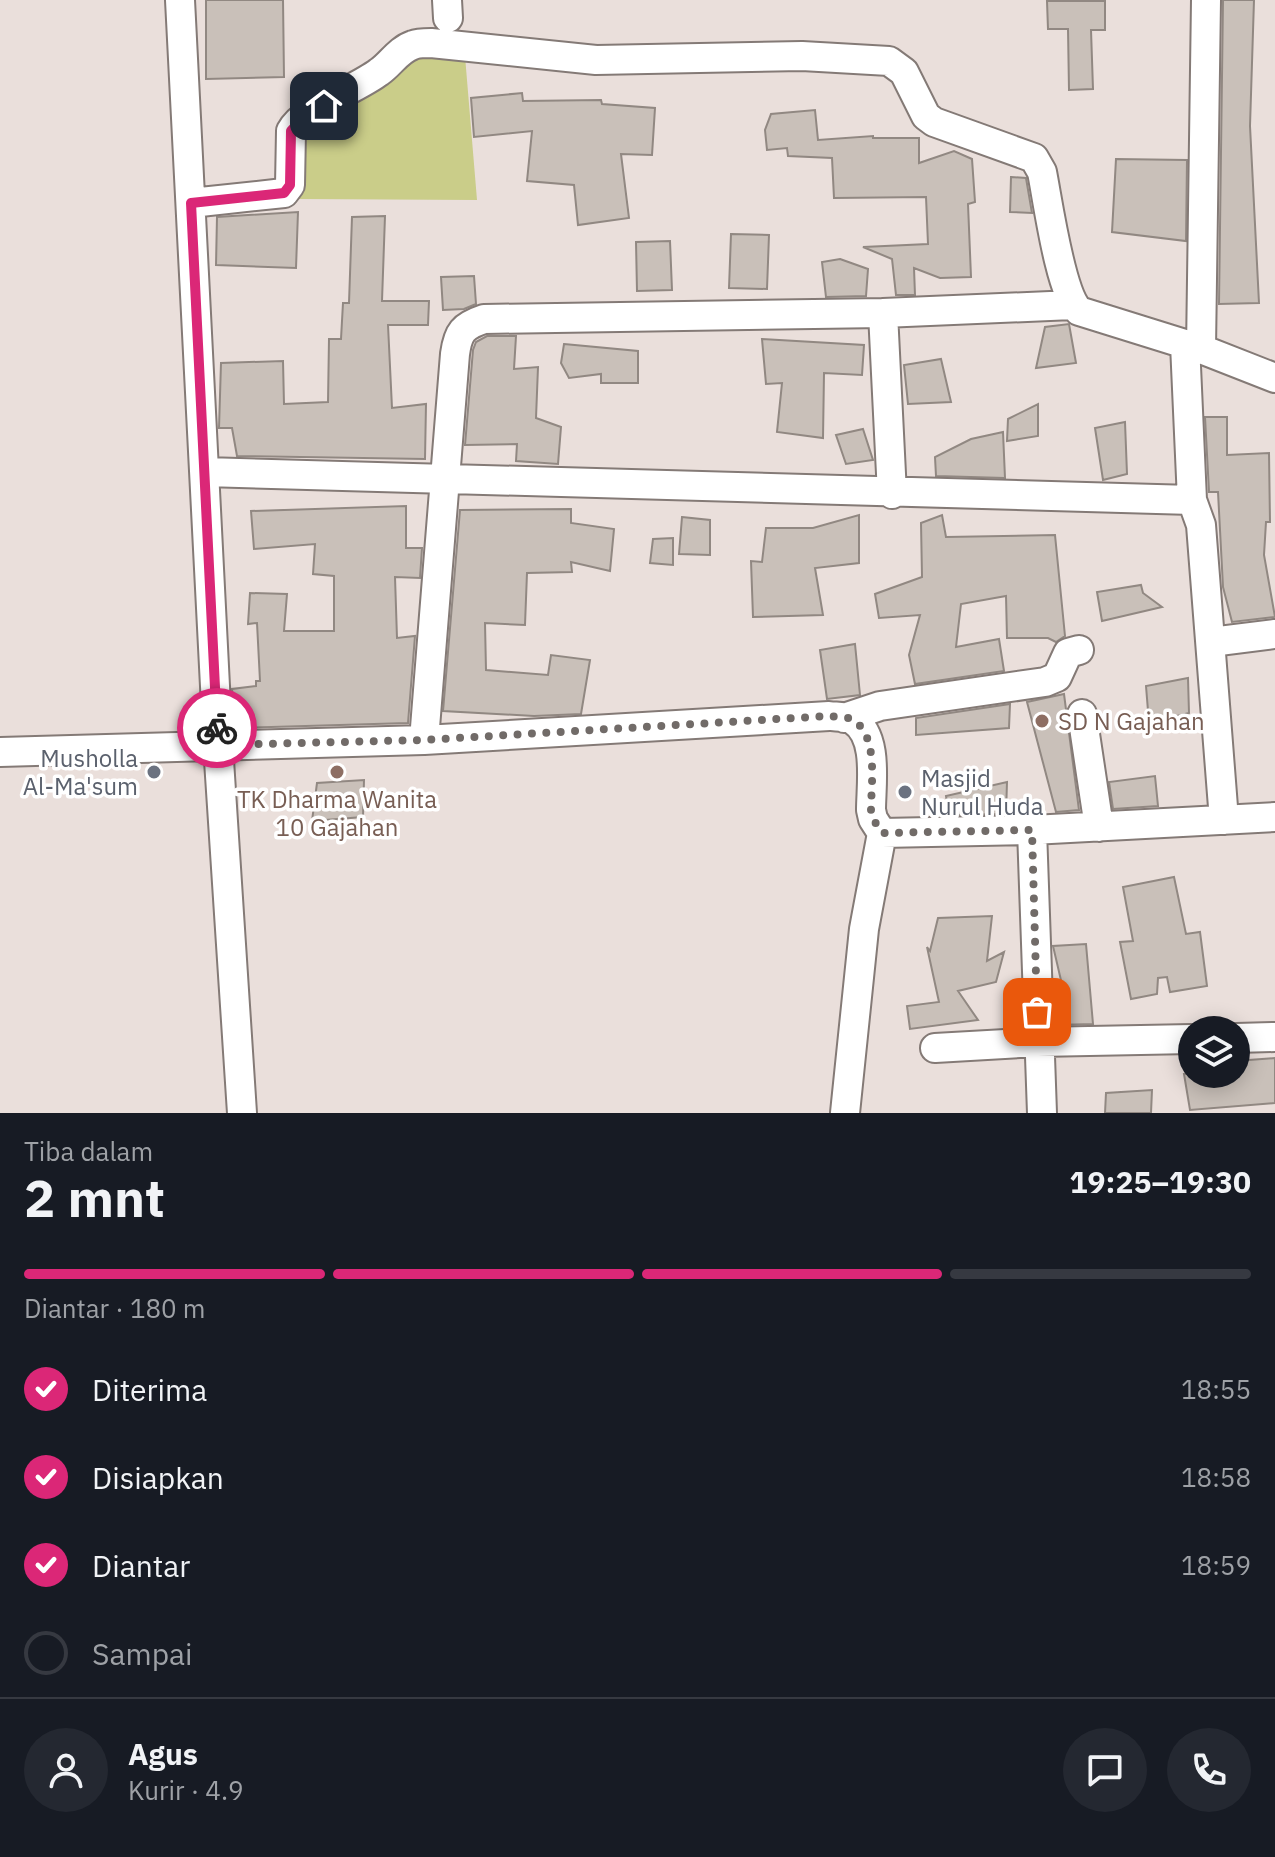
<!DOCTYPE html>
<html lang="id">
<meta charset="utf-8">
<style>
body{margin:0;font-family:"IBM Plex Sans",sans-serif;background:#242831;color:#f1f3f6;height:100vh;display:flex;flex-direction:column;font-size:30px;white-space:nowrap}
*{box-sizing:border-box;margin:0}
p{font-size:26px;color:#9ea1a6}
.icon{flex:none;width:44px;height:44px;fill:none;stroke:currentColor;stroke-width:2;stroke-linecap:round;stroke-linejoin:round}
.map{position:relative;height:1113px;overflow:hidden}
.sheet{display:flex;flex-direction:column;background:#171b24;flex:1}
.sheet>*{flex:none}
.controls{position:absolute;left:1178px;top:1016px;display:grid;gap:16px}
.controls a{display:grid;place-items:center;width:72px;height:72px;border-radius:50%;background:#171b24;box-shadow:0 4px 20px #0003;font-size:40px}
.pin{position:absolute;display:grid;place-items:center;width:68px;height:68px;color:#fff;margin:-34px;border-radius:16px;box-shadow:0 4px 12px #0006}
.courier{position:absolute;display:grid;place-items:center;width:80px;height:80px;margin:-40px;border:6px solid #db2777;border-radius:50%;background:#fff;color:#222;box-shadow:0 2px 10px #0007}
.head em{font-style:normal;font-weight:700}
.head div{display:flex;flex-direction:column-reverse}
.head{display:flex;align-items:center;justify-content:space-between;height:136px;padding:0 24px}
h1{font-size:52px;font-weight:700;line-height:60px}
.bar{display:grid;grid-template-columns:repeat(4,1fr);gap:12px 8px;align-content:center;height:96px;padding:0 24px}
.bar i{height:10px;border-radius:6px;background:#363941}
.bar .on{background:#db2777}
.bar p{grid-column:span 4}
.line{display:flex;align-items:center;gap:20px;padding:0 24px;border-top:2px solid #363941}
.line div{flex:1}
.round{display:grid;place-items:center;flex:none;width:84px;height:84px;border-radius:42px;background:#242831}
ol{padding:0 24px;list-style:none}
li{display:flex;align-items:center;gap:24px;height:88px}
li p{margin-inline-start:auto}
li .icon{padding:8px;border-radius:50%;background:#db2777;color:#fff;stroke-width:4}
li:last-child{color:#9ea1a6}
li i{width:44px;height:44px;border:4px solid #363941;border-radius:50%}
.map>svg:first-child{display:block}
.green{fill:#cacd89}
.building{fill:#c9c0b9;stroke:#918882;stroke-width:2}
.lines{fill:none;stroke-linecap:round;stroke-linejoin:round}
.street-casing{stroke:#847a76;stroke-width:32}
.street{stroke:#fff;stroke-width:28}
.done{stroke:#716b68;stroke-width:8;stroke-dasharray:0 14.4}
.route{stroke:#db2777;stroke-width:10}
.education-dot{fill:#8d6e63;stroke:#fff;stroke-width:3}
.worship-dot{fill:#6b7280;stroke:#fff;stroke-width:3}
.labels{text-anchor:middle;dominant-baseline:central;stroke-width:7;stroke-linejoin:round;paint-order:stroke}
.education-label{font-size:24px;fill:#785e54;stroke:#fff;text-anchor:start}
.worship-label{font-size:24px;fill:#5b616d;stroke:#fff;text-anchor:end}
</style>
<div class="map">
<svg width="1275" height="1113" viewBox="0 0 1275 1113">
<rect width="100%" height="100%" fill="#eadfdb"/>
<path class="green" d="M420,52L465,56L477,200L298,199L300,138L311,122Z"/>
<path class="building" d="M206,0H283L284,77L206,79Z
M1223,0H1254L1250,126L1259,303L1219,304Z
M1047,1H1105V30H1091L1093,89L1069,90L1068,29H1048Z
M522,93L523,101L601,100L602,104L655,108L652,155L621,154L629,218L578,225L574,185L527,181L532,131L474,137L471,98Z
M815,110L818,140L873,136V138H919V163L954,151L972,159L975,202L968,204L971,277L940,278L914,268L915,295H896L892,259L863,247L928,244L926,197L834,198L832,158L788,156L787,148L767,150L765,130L771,114Z
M1116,159L1187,160L1186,241L1112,232Z
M1011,177L1026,178L1032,213L1010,212Z
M298,212L296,268L216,265L217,217Z
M385,216L382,301H429L428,325H388L392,408L426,404L425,459L237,456L232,428H219L221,363L283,361L284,404L328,402L329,339H341L343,303H349L352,217Z
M731,234L769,235L767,289L729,288Z
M670,241L672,290L637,291L636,242Z
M840,259L868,269L866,296L826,297L822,262Z
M474,276L476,304L464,309L443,310L441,277Z
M1069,324L1076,363L1036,368L1045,327Z
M487,336H516L514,369L538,367L536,418L561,427L558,464L516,461L517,444L465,445L473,350L476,342Z
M762,339L864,345L862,375L824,373L823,438L777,432L782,383L766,384Z
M564,344L638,351V383H601V374L569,378L561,363Z
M941,359L951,402L908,404L904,365Z
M1038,404V436L1007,441L1008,419Z
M1205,417H1227V455L1269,453L1270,522H1266L1264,555L1275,617L1232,622L1223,587L1218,492H1209Z
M1125,422L1127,474L1103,480L1095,428Z
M863,429L873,460L846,464L836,435Z
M1003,432L1005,478L936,476L935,457L971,439Z
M406,506V548H422L420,578L395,577L397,638L415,636L408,723L234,728L232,689L256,686V681H260L257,623L248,624L250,593L287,594L284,631H334V576L313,574L315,544L254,549L251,511Z
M571,509V523L614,529L610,571L571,562L572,572L527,573L525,625L485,623L486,670L548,675L551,655L590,660L581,714L534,716L443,711L460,510Z
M859,515V563L815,568L823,615L753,617L751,561L762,562L766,528H813Z
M942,515L946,537L1055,535L1065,636L1056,642L1048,638H1007L1006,596L961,604L956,647L999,639L1004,671L915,684L909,655L920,615L879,618L875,594L922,577L921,523Z
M682,517L710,520V555L679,554Z
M673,538V565L650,563L653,539Z
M1141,585L1143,593L1162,607L1102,621L1097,592Z
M855,644L860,695L827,699L820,650Z
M1188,678L1189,713L1149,723L1146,686Z
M1064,694L1079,810L1056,812L1027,702Z
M1010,704L1009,728L916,735V718Z
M1155,776L1158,806L1113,809L1109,782Z
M364,780L363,817L312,821L317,783Z
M1007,782L1006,814L949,815L946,796Z
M1174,877L1186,934L1200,932L1207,986L1170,992L1167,977L1158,978L1157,994L1131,999L1120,942L1133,941L1123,887Z
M992,916L987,961L1004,952L996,982L958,991L978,1020L910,1029L907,1006L939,1002L927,947L930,951L938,918Z
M1086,944L1093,1024L1056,1025L1055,990L1063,989L1053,946Z
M1275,1058V1103L1190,1110L1184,1074H1236V1061Z
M1152,1090L1151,1113H1105L1106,1093Z"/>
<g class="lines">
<defs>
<path id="street" d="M180,0L218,745L242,1113
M447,0L448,18
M191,203L284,193L290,185L291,131C303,108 357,89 379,72C391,64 398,50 413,45C418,43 425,43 431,43L596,60L802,56L889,61L904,72L926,116L934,122L1034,158L1042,172C1048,202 1060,292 1079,311L1201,349L1275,378
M883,313L892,494
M1185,344L1192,500
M1201,349L1206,0
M205,472L1192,500L1201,525L1224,820
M1211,642L1275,634
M1082,714L1099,827
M844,718L880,706L1045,682L1057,677L1068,653L1079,650
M424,740L455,354C458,332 463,326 484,319L883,313L1073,305
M0,752L424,740L829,716C836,717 847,716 853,720C879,736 871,784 871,810L873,819L882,833L864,929L845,1113
M1032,830L1275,817
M882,833L1032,830L1042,1113
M1236,1038L1275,1037
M935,1048L1038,1042L1192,1039"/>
</defs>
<use href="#street" class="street-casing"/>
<use href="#street" class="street"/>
</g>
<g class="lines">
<path class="done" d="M217,728L218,745L424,740L829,716C836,717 847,716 853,720C879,736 871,784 871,810L873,819L882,833L1032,830L1037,1012"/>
<path class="route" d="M217,728L191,203L284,193L290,185L291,131L306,115L324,106"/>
</g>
<g class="education-dot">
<circle cx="1042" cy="721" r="8"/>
<circle cx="337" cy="772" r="8"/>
</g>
<g class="worship-dot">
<circle cx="154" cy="772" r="8"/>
<circle cx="905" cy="792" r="8"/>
</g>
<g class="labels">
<g class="education-label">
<text x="1058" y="721">SD N Gajahan</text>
<text x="337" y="799" text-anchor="middle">TK Dharma Wanita<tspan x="337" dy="28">10 Gajahan</tspan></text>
</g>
<g class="worship-label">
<text x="138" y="758">Musholla<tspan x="138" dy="28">Al-Ma'sum</tspan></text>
<text x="921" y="778" text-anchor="start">Masjid<tspan x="921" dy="28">Nurul Huda</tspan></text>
</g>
</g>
</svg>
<div class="controls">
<a><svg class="icon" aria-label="layers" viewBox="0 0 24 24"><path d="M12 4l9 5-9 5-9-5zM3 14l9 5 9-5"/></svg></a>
</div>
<div class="pin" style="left:1037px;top:1012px;background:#ea580c"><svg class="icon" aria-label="bag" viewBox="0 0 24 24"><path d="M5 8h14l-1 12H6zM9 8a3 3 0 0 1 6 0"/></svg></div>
<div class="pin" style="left:324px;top:106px;background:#1f2937"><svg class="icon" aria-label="home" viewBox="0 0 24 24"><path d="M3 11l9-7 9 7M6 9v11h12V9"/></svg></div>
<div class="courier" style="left:217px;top:728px"><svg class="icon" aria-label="bike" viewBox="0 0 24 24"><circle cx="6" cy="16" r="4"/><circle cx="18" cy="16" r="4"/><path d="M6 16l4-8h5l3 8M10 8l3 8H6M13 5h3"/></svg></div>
</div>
<section class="sheet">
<div class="head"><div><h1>2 mnt</h1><p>Tiba dalam</p></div><em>19:25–19:30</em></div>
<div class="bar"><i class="on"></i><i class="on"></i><i class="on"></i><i></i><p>Diantar · 180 m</p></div>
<ol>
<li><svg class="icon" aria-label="check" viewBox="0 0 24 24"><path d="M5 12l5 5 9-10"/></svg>Diterima<p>18:55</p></li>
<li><svg class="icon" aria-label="check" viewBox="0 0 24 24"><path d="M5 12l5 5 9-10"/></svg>Disiapkan<p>18:58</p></li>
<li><svg class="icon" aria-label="check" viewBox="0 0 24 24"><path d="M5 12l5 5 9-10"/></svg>Diantar<p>18:59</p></li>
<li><i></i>Sampai</li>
</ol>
<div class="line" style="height:144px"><a class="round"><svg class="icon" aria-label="person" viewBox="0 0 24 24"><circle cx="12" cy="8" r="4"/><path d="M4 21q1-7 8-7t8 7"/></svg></a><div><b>Agus</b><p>Kurir · 4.9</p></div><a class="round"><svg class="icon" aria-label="chat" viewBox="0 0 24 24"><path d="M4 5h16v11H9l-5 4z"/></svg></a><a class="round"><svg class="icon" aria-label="phone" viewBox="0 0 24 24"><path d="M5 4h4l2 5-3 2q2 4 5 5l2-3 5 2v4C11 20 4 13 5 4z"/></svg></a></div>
</section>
